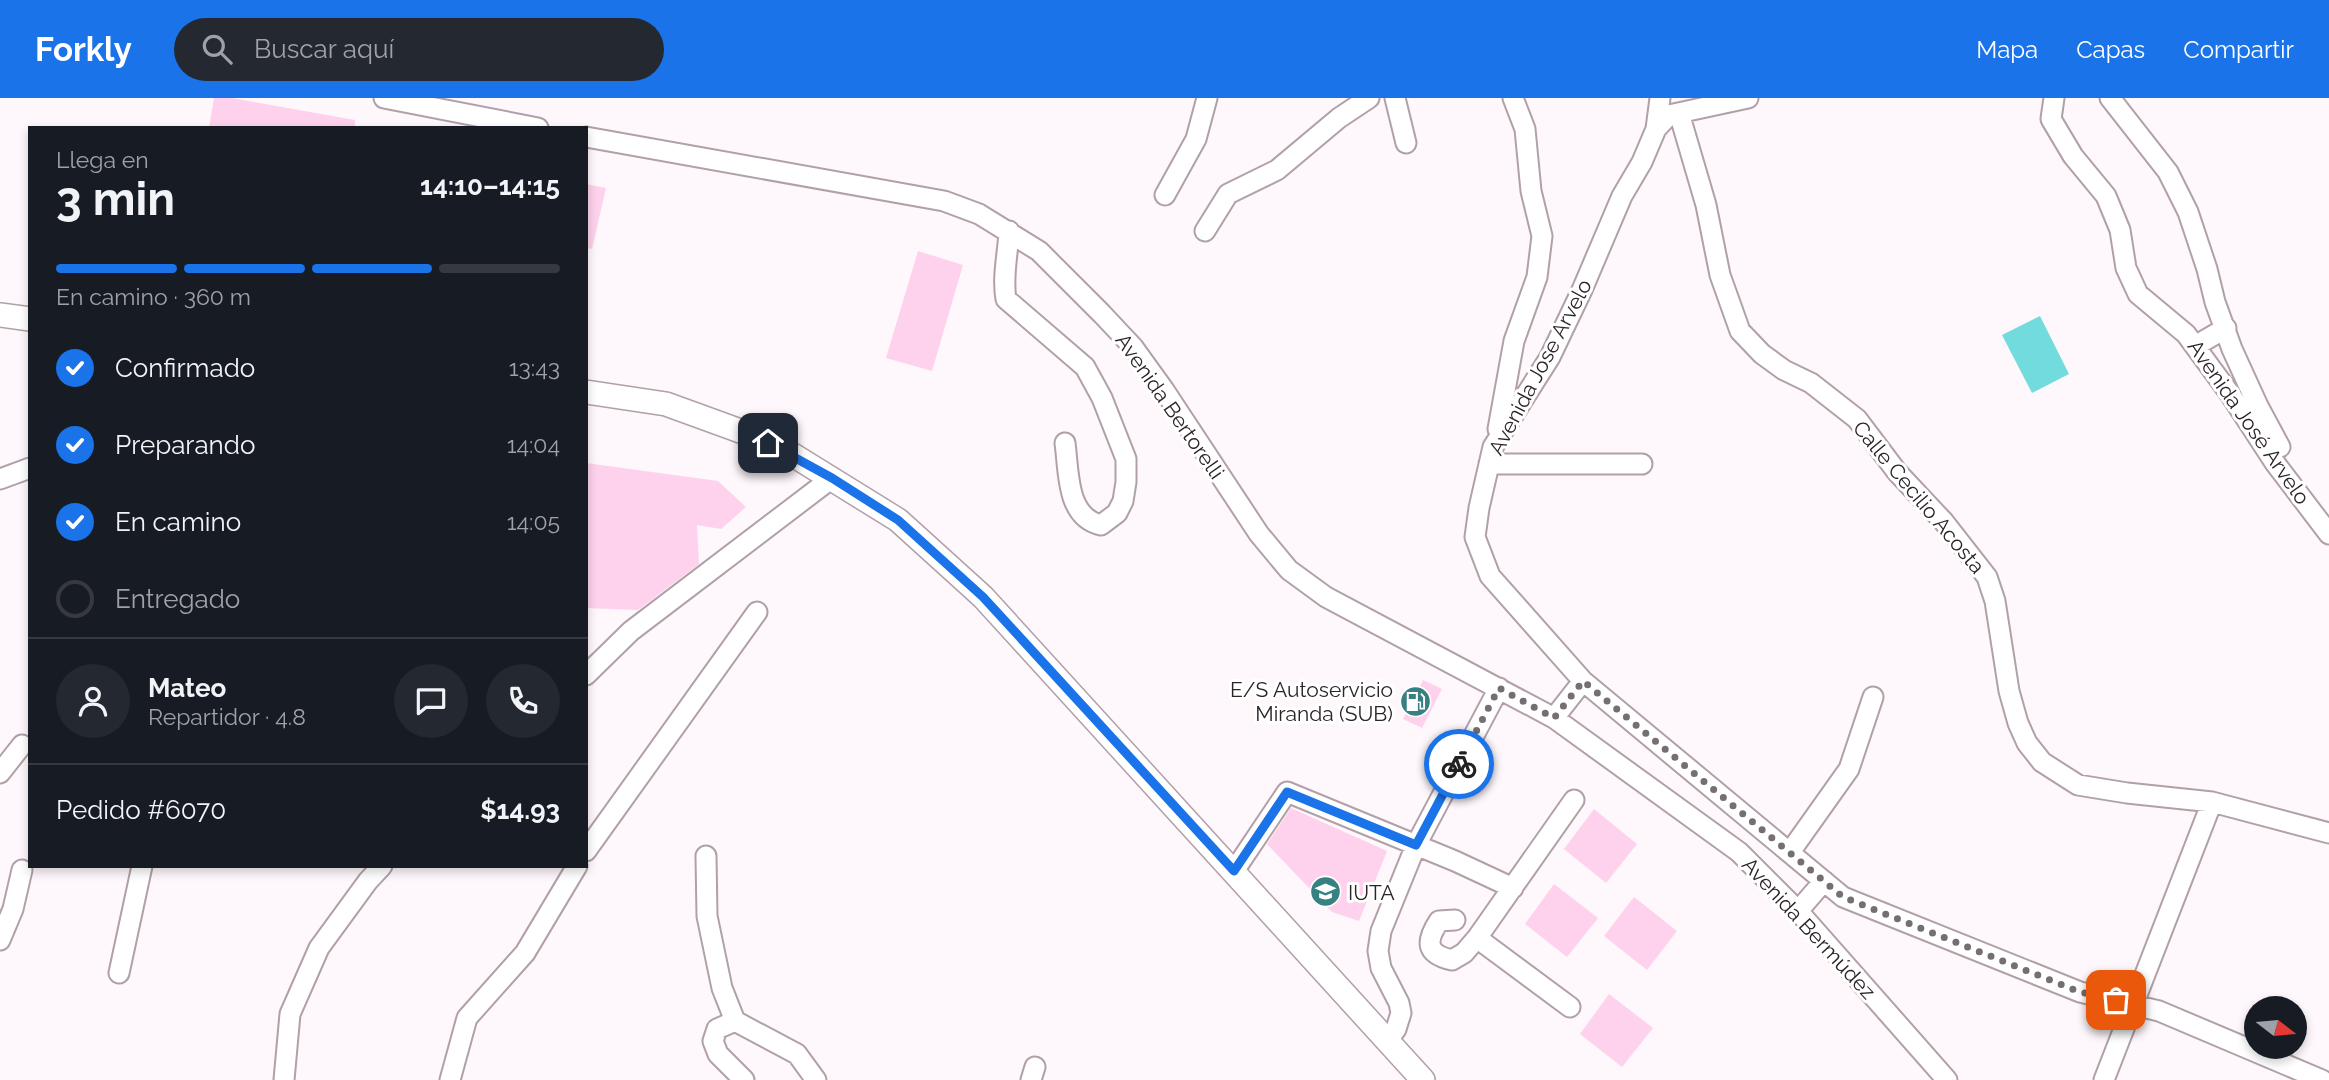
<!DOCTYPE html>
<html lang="es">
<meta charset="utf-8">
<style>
body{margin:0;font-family:Raleway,sans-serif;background:#242831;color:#f1f3f6;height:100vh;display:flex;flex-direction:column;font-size:26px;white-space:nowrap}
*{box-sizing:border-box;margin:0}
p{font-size:23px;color:#9ea1a6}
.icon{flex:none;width:38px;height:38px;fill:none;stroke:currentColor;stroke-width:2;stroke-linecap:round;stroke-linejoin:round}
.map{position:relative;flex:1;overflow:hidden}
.side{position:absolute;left:28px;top:28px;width:560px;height:742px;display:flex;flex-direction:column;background:#171b24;border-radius:0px;box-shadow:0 4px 10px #0003}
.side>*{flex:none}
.needle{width:46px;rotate:106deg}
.controls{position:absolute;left:2244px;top:898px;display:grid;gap:14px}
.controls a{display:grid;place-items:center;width:63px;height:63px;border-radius:50%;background:#171b24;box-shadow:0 4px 10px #0003;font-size:35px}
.pin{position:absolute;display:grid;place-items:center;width:60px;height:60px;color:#fff;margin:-30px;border-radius:14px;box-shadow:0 4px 10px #0006}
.courier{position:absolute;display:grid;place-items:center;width:70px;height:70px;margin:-35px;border:5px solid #1a73e8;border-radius:50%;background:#fff;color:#222;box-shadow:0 2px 9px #0007}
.overview em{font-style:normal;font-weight:700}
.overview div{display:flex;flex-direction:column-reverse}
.overview{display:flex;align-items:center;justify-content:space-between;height:119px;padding:0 28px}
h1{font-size:46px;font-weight:700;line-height:52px}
.bar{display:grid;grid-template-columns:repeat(4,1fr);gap:10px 7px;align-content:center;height:84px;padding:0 28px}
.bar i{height:9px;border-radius:5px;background:#363941}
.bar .selected{background:#1a73e8}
.bar p{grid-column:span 4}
.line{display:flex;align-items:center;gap:18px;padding:0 28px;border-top:2px solid #363941}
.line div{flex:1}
.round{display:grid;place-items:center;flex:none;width:74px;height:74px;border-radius:37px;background:#242831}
ol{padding:0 28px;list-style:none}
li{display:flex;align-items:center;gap:21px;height:77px}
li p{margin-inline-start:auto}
li .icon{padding:7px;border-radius:50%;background:#1a73e8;color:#fff;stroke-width:4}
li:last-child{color:#9ea1a6}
li i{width:38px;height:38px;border:4px solid #363941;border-radius:50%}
header{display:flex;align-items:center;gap:42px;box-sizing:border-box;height:98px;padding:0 35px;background:#1a73e8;color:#fff}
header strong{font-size:33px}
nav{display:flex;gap:38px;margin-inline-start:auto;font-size:24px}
.search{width:490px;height:63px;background:#242831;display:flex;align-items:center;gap:18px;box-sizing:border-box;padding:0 24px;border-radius:38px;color:#9ea1a6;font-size:26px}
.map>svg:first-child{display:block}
.water{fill:#71dbdd}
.building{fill:#fed2ec}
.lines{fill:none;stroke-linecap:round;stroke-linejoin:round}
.minor-casing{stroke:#b1a0a9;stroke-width:23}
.major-casing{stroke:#b1a0a9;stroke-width:26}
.minor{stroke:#fff;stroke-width:19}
.major{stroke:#fff;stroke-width:23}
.done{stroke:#756e72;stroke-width:7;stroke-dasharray:0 12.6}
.route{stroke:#1a73e8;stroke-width:9}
.labels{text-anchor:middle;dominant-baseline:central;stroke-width:6;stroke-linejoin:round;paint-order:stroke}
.street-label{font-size:21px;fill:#2b2428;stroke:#fff}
.poi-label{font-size:21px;fill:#2b2428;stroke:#fff;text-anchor:end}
</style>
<header>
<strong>Forkly</strong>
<div class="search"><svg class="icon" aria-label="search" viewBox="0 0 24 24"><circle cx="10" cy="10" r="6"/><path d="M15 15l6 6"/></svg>Buscar aquí</div>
<nav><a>Mapa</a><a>Capas</a><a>Compartir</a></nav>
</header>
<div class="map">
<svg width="2329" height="982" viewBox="0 0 2329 982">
<rect width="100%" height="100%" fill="#fef7fb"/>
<path class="water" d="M2040,218L2069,276L2032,295L2002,237Z"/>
<path class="building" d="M214,0H232L355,22V30H209Z
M586,86L606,90L592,151L586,150Z
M918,153L963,167L932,273L886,260Z
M586,365L718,383L746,409L721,431L697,427L699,466L638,512L586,510Z
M1423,582L1442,591L1422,630L1403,621Z
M1291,710L1387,753L1359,823L1332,814L1267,746Z
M1594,711L1637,746L1606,785L1564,751Z
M1554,786L1598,820L1567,859L1525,826Z
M1634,799L1677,833L1647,872L1604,838Z
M1609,896L1653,930L1622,969L1580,936Z"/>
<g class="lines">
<defs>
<path id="minor" d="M384,0L538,30
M1395,0L1406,45
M1748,0L1669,17L1656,31L1642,64L1622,98L1582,192L1550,259L1493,349L1479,410L1475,439L1490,478L1583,583L1843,799L2080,894L2159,913L2322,982
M2054,0L2051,21L2073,58L2106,98L2120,132L2126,170L2138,196L2186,236L2230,296L2275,365L2329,436
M2110,0L2168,74L2188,114L2207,171L2215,204L2232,251L2258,308L2280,349
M1679,15L1706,107L1720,177L1740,233L1762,256L1784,272L1811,285L1857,321L1897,374L1944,424L1987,479L1995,503L2009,593L2018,625L2027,645L2042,664L2078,687L2127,695L2212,704L2329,735
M1656,31L1660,0
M586,39L944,103L979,116L1039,153L1102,216L1133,249L1164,292L1259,436L1289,472L1326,499L1554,620L1739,754L1798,813L1947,982
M1165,97L1196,41L1207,0
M1009,133C1008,156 1002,179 1006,201L1085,269L1102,300L1126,361V384L1123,403L1117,415L1101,427C1066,419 1069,374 1065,345
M1205,133L1228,96L1277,72L1339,20L1369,0
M2195,248L2226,230
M1498,331L1514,243L1537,179L1542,138L1531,93L1525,31L1513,0
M1489,366H1642
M0,381L30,370
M586,577L631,533L832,380
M1554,620L1583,583
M0,675L22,647
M586,753L757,514
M1790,754L1849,671L1873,599
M706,758L707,818L722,890L735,923L797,956L816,982
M1234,773L1287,694L1455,763L1513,790
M1798,813L1824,783
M1455,822L1439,823C1425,844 1426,856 1452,862L1464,855L1477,840L1574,702
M1477,840L1570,909
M0,842L13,811L22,772
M119,875L142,768
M735,923L717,931L713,943L718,956L744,982
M1387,943L1396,931L1401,915L1399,905L1381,870L1378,853L1381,833L1416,747L1499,590
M284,982L290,916L319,850L368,783L382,768
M450,982L467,920L525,855L577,768
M1031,982L1035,969
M2104,982L2212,704"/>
<path id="major" d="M0,217L30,221
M586,294L666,306L743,334L793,357L898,422L983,499L1423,982"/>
</defs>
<use href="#minor" class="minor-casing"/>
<use href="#major" class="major-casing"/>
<use href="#minor" class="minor"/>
<use href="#major" class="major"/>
</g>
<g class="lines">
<path class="done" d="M1459,666L1499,590L1554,620L1583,583L1843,799L2080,894L2116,902"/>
<path class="route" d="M768,345L832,380L898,422L983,499L1234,773L1287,694L1416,747L1459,666"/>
</g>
<defs>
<symbol id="fuel-disc" viewBox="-11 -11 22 22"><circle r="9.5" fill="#388182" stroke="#fff"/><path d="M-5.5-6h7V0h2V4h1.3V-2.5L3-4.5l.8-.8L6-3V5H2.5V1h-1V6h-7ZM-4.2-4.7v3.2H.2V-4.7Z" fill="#fff"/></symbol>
<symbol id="university-disc" viewBox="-11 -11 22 22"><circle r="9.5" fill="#388182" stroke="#fff"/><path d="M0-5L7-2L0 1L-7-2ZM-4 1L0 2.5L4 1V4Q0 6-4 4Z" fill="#fff"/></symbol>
</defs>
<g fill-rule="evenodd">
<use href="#fuel-disc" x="1398" y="586" width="35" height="35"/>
<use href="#university-disc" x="1308" y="776" width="35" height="35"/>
</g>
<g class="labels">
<g class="street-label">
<text transform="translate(1540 269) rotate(-62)">Avenida Jose Arvelo</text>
<text transform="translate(1170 308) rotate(55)">Avenida Bertorelli</text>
<text transform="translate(2249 324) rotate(55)">Avenida José Arvelo</text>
<text transform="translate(1919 399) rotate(50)">Calle Cecilio Acosta</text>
<text transform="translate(1809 830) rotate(47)">Avenida Bermúdez</text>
</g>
<g class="poi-label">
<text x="1393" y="591">E/S Autoservicio<tspan x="1393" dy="24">Miranda (SUB)</tspan></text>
<text x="1348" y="794" text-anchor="start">IUTA</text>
</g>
</g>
</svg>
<div class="controls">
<a><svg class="needle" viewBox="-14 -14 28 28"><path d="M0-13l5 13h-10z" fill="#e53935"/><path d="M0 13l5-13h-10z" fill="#9ea1a6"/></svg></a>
</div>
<div class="pin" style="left:2116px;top:902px;background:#ea580c"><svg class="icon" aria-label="bag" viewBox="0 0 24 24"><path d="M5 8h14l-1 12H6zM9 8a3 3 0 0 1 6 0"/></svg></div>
<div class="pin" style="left:768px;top:345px;background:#1f2937"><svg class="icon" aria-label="home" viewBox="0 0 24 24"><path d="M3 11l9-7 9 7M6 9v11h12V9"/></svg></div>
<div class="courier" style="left:1459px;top:666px"><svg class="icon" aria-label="bike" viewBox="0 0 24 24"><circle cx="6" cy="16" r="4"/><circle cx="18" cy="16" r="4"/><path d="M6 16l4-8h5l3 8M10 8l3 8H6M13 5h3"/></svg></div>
<section class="side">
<div class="overview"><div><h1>3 min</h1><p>Llega en</p></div><em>14:10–14:15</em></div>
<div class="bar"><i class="selected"></i><i class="selected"></i><i class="selected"></i><i></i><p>En camino · 360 m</p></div>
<ol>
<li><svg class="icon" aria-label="check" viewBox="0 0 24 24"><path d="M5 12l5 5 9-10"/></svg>Confirmado<p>13:43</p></li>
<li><svg class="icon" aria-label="check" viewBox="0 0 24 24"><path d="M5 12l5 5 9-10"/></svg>Preparando<p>14:04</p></li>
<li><svg class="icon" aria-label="check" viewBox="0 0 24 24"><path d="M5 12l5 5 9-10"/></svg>En camino<p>14:05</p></li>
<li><i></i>Entregado</li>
</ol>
<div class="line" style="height:126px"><a class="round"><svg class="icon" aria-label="person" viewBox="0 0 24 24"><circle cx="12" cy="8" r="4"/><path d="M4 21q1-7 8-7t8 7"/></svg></a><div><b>Mateo</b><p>Repartidor · 4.8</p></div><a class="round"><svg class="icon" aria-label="chat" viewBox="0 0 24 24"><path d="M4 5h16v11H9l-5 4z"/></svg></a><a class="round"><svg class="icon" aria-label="phone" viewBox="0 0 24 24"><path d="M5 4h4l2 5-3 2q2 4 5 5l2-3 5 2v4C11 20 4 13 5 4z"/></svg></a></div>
<div class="line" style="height:91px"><div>Pedido #6070</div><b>$14.93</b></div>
</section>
</div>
